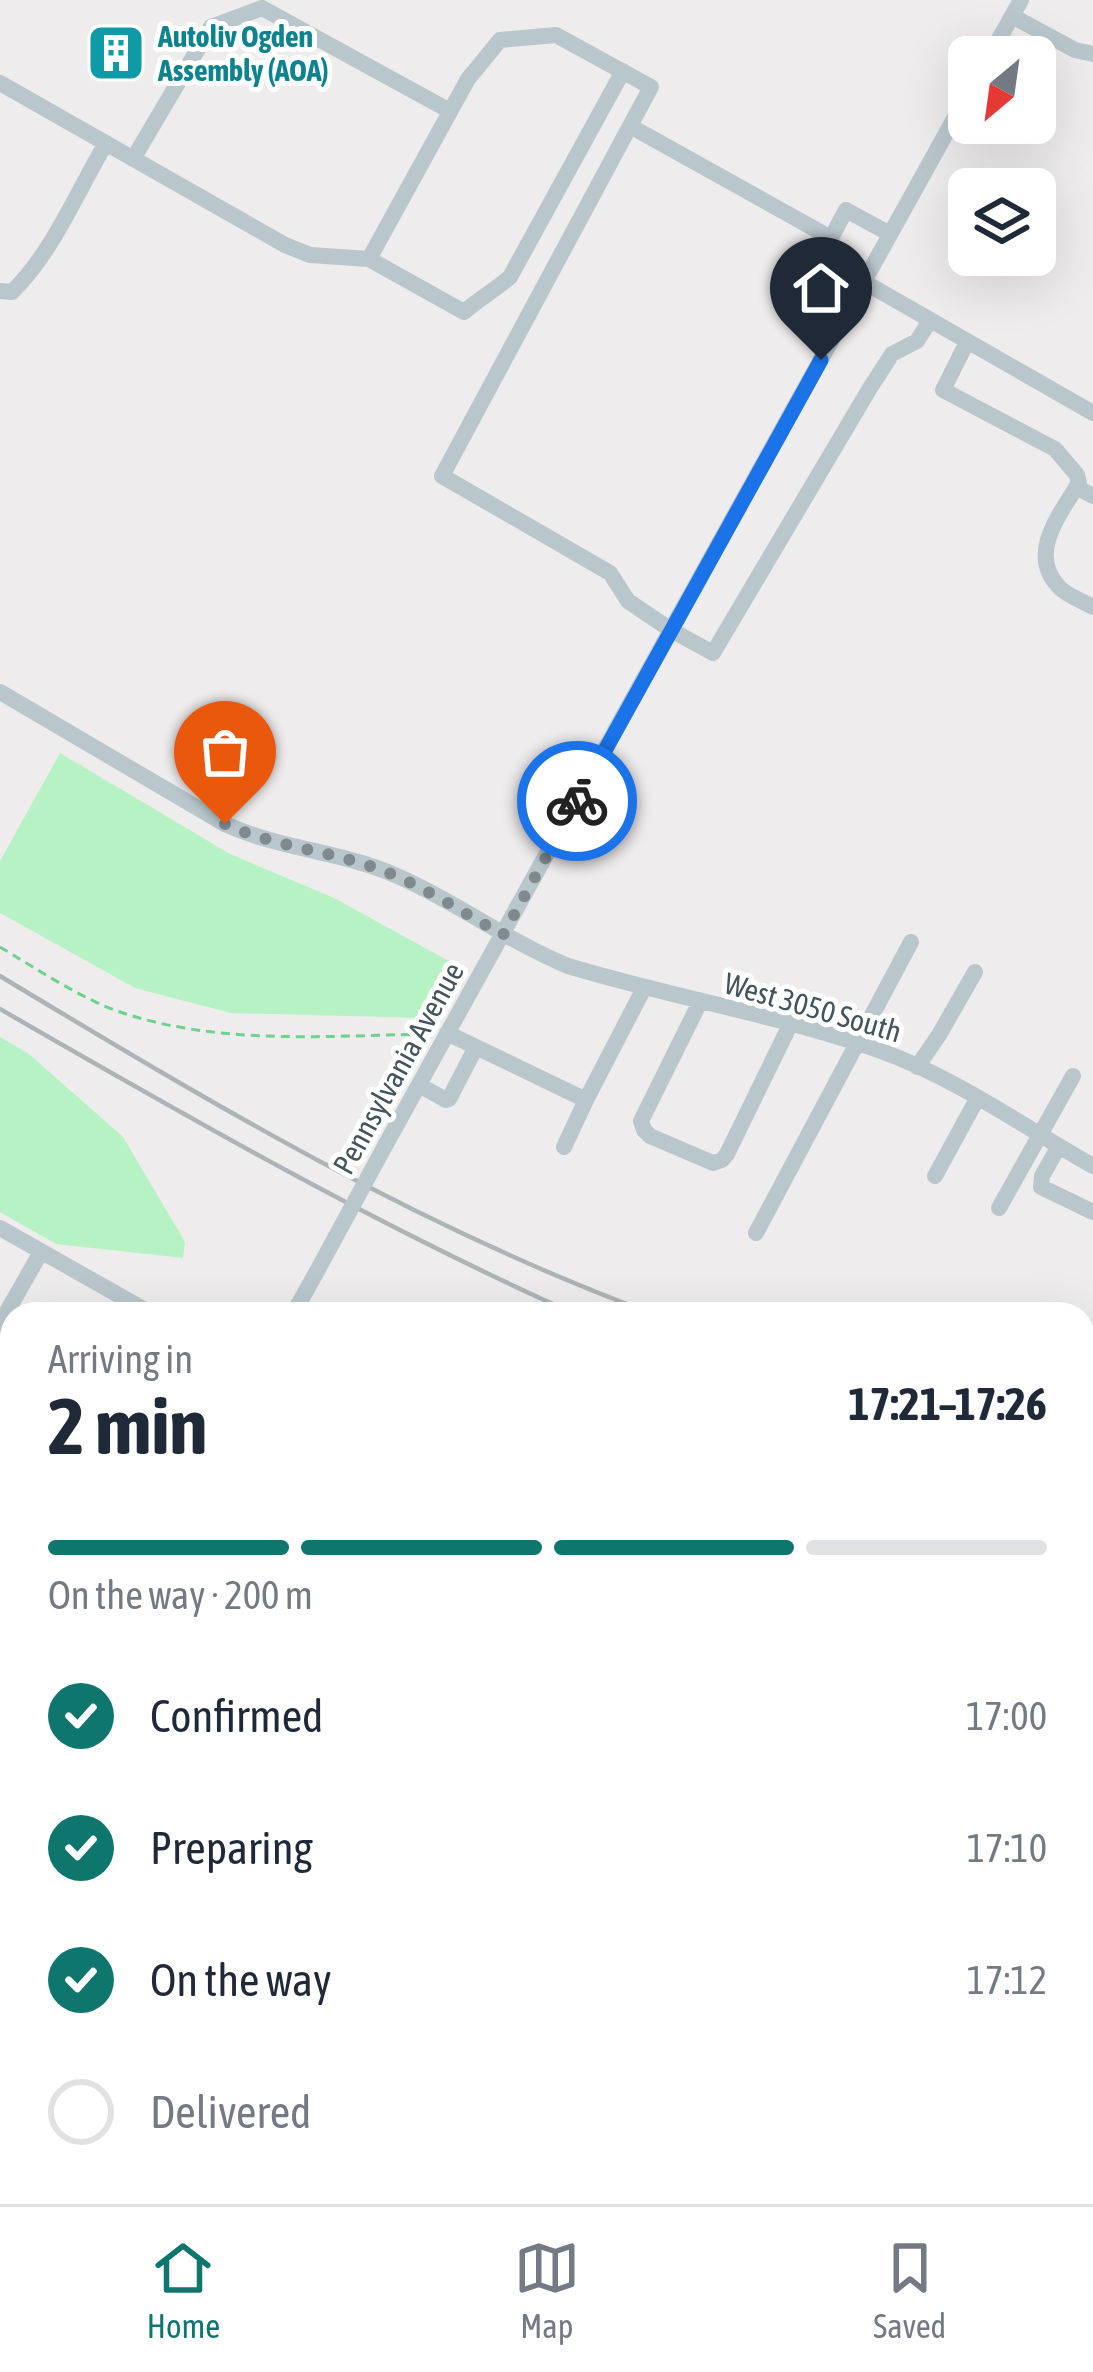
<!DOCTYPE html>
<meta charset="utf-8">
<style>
body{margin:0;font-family:"Asap Condensed",sans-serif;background:#f2f2f3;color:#1f2937;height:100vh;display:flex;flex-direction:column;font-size:45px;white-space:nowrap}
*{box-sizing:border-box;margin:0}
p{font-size:39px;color:#747a83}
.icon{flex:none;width:66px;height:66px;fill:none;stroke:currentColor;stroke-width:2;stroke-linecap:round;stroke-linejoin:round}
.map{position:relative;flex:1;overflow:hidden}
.side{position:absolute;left:0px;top:1302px;width:1095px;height:903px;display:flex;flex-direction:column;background:#fff;border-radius:36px 36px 0 0;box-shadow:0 12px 48px #0002}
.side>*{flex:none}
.needle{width:78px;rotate:209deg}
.tools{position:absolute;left:948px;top:36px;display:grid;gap:24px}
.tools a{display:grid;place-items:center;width:108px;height:108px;border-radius:18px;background:#fff;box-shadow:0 12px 48px #0002;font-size:60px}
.pin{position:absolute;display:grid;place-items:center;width:102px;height:102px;color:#fff;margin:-123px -51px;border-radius:50% 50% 50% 0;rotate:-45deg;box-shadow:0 0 12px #0007}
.pin .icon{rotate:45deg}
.courier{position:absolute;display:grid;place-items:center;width:120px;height:120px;margin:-60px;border:9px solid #1a73e8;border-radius:50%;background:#fff;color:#222;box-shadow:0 3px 15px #0007}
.head em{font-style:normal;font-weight:700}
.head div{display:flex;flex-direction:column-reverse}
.head{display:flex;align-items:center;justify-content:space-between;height:204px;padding:0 48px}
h1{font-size:78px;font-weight:700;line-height:90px}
.bar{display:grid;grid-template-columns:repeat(4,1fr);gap:18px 12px;align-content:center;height:144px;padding:0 48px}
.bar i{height:15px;border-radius:9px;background:#e0e1e3}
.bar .on{background:#0f766e}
.bar p{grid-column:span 4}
ol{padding:0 48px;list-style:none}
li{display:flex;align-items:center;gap:36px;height:132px}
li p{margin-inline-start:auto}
li .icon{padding:12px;border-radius:50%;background:#0f766e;color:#fff;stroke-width:4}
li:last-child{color:#747a83}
li i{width:66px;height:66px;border:6px solid #e0e1e3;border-radius:50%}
.menu{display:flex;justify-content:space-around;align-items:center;height:168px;border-top:3px solid #e0e1e3;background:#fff;font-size:33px;color:#747a83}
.menu a{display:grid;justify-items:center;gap:6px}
.menu .on{color:#0f766e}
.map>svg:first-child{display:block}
.green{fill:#b6f2c3}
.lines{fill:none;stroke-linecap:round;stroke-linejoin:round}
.path{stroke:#6cd28e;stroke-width:3;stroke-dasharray:9 6;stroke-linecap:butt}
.minor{stroke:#b9c7cd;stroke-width:16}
.rail{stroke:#aeb3b8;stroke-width:4.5}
.minor-bridge{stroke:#b9c7cd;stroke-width:16}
.done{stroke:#7f898e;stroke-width:12;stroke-dasharray:0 21.6}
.route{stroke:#1a73e8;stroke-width:15}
.labels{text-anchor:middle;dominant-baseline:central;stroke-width:10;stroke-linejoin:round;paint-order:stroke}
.culture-label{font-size:30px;font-weight:bold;fill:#0d838f;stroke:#fff;text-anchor:start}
.street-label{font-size:30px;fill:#43545b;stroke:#fff}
</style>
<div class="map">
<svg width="1093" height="2204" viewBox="0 0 1093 2204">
<rect width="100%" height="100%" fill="#efeced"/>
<path class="green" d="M60,753L230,854L334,898L467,971L446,1008L421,1018L231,1013L135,988L0,913V861Z
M0,1037L29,1054L123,1137L185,1242L183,1258L56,1244L0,1212Z"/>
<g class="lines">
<path class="path" d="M0,947C35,968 85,1001 123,1013C220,1045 327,1036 428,1034"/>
<path class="minor" d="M1012,16L1075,50L1093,54
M989,57L1021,0
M623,71L510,277C495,290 479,299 464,312L369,259L468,79L500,40L556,35L651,87L630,126
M0,83L285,245L310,255L369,259
M133,159L211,27L262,8L450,111
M890,234L846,210L831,238L630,126L442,476L610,573L628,601L671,630L713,653L870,388L892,354L917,341L929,322
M864,282L1093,413
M0,291L12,292C53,252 77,192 106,143
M967,342L943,390L1055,449L1077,475L1079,483C1060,514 1027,554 1059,587C1067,596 1083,601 1093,607
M1076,487L1093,496
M0,692L225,824C279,849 340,851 395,875C454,900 507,941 568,966C671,997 779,1015 881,1051C956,1078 1024,1127 1093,1166
M700,1002L641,1121L644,1130L650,1136L713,1163L722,1160L727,1154L790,1025
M447,1033L586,1100L644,988
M917,1067L939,1035L975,972
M419,1085L446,1100L449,1099L476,1047
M386,1144L969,92
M1059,1146L1042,1176L1041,1187L1093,1212
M564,1147L586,1100
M935,1176L977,1099
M999,1208L1073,1076
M0,1228L152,1314
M756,1233L911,942
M293,1314L316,1273
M0,1324L41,1252
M0,1345L12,1352
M0,1435L12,1441
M0,1539L12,1546
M0,1567L12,1574
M0,1654L12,1661
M1083,1771L1093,1770
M0,1846L12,1824
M0,1884L12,1891
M1083,1989L1093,1969
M998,2193L1018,2204
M852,2204L865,2197L877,2204
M938,2204L944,2193"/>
<path class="rail" d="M0,976C214,1105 418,1227 653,1314
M0,1009C189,1118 376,1225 575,1314
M1083,1446L1093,1449
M1083,1489L1093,1492"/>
<path class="minor-bridge" d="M316,1273L386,1144"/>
</g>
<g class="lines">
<path class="done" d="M225,824C268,844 315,849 361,863C411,878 457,909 503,935L577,801"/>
<path class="route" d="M577,801L821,360"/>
</g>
<defs>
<symbol id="building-square" viewBox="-11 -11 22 22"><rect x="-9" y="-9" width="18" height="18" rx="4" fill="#0f9aa8" stroke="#fff"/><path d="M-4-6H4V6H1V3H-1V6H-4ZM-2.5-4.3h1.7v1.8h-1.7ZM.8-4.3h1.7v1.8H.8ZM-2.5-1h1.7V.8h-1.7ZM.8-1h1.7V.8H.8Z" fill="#fff"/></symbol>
</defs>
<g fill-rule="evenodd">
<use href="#building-square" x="83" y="20" width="66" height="66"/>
</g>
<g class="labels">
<g class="culture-label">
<text x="158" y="36">Autoliv Ogden<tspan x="158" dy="34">Assembly (AOA)</tspan></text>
</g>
<g class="street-label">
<text transform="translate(813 1007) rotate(16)">West 3050 South</text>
<text transform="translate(398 1068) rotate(-61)">Pennsylvania Avenue</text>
</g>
</g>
</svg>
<div class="tools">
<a><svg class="needle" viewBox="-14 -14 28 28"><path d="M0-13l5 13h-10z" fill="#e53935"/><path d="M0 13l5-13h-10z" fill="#747a83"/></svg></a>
<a><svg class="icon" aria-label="layers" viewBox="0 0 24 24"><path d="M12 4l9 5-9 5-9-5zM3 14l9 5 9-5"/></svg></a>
</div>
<div class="pin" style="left:225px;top:824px;background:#ea580c"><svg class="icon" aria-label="bag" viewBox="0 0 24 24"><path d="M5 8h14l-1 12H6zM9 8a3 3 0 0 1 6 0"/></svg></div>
<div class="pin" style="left:821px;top:360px;background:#1f2937"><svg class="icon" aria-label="home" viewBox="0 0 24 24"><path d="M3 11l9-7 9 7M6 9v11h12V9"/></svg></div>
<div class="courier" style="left:577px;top:801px"><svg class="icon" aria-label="bike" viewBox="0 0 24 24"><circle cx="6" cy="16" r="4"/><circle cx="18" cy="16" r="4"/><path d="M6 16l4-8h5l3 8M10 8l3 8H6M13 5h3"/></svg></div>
<section class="side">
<div class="head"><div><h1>2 min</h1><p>Arriving in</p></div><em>17:21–17:26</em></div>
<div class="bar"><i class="on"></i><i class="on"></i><i class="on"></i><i></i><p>On the way · 200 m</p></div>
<ol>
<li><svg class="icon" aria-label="check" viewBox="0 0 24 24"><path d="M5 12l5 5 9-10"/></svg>Confirmed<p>17:00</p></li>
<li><svg class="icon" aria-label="check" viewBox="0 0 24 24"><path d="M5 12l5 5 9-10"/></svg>Preparing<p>17:10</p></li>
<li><svg class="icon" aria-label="check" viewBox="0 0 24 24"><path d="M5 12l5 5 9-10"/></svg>On the way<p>17:12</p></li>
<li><i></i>Delivered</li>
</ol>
</section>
</div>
<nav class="menu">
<a class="on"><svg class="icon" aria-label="home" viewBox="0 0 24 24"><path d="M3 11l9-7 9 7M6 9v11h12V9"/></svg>Home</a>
<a><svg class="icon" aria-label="map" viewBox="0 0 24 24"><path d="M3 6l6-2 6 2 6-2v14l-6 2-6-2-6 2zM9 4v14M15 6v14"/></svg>Map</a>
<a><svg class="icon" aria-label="saved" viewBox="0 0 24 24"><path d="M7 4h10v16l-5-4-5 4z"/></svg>Saved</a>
</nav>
